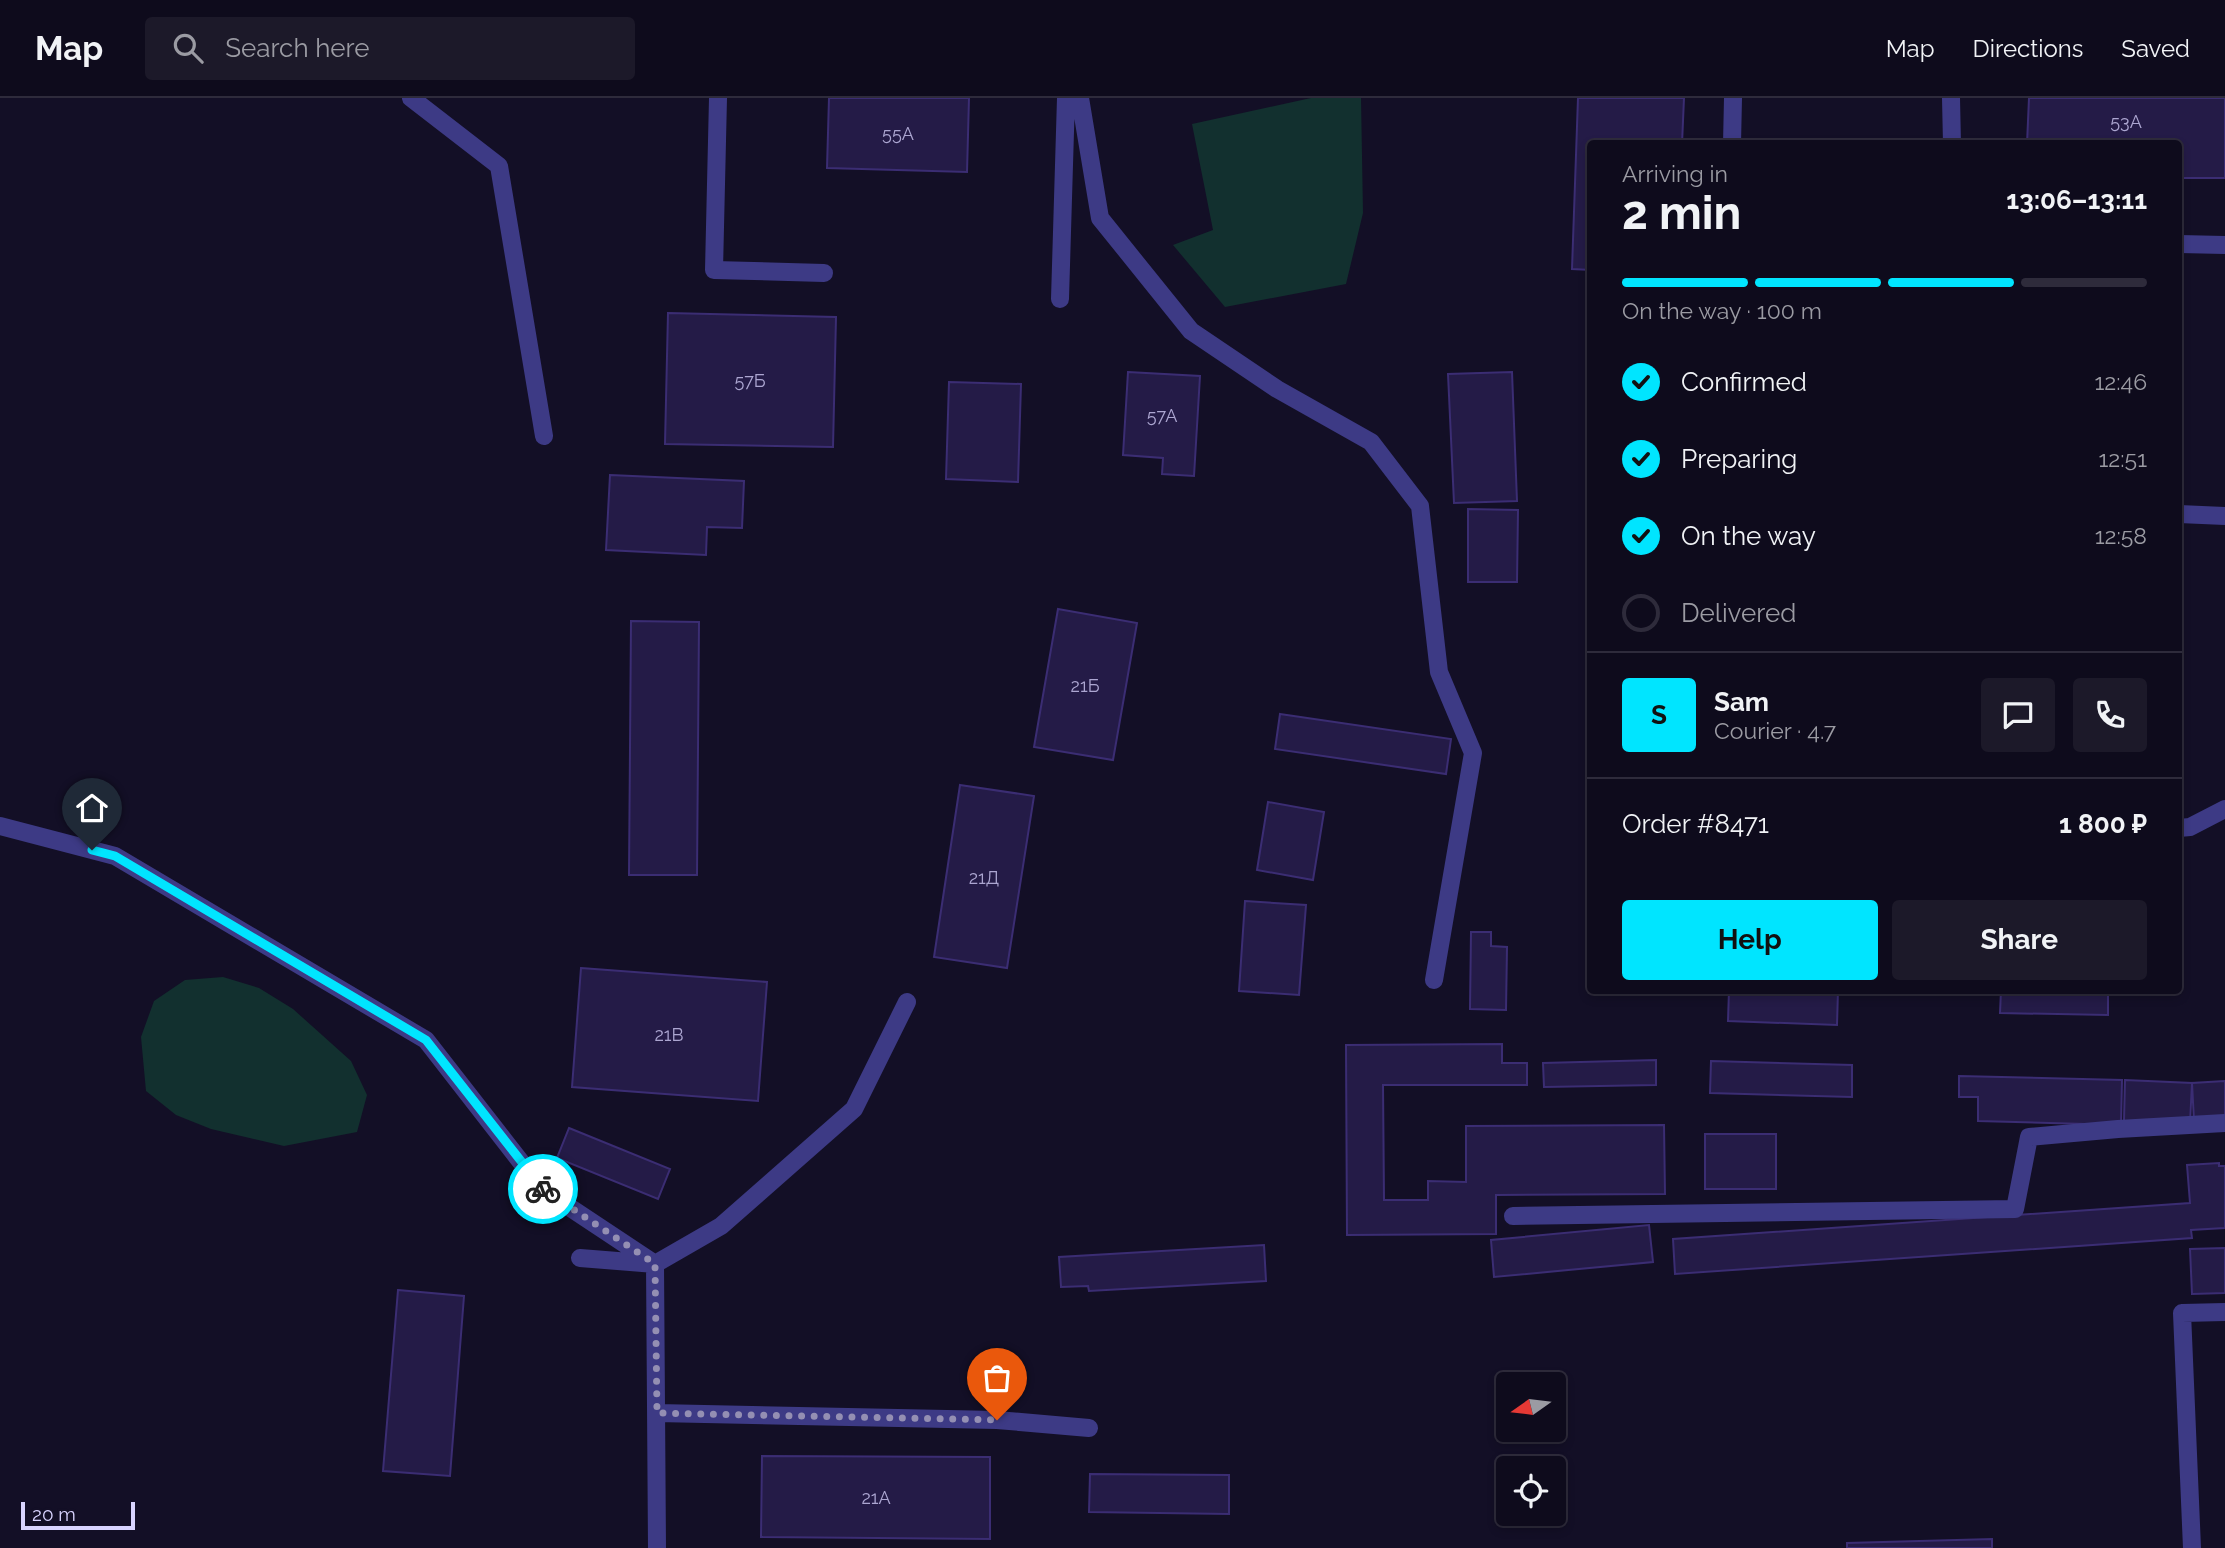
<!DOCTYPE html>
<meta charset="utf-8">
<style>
body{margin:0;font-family:Raleway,sans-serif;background:#1c1929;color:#f1f3f6;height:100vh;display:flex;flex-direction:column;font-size:26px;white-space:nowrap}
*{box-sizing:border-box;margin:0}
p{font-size:23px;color:#9b9ba3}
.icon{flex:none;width:38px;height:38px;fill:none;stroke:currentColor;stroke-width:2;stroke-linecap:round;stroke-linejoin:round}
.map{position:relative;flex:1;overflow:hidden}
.sheet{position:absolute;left:1587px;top:42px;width:595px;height:854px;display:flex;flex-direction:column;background:#0e0b1c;border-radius:7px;box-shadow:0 4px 10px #0003,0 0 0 2px #2e2b3b}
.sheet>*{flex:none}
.needle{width:46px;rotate:256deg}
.fabs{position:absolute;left:1496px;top:1274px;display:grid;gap:14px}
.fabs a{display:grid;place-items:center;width:70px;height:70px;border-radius:7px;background:#0e0b1c;box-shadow:0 4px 10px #0003,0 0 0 2px #2e2b3b;font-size:35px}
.scale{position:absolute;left:21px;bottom:18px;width:114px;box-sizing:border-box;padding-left:7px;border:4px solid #d9d4ff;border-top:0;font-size:19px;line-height:24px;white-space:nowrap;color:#d9d4ff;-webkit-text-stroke:5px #130f26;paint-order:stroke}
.pin{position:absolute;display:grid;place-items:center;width:60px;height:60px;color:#fff;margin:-72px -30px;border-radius:50% 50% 50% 0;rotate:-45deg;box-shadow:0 0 7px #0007}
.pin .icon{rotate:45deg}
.courier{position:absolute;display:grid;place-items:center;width:70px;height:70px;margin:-35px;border:5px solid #00e5ff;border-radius:50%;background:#fff;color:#222;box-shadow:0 2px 9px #0007}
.summary em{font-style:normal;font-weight:700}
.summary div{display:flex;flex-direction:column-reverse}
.summary{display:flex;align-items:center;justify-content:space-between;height:119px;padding:0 35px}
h1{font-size:46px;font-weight:700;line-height:52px}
.bar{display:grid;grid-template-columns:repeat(4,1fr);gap:10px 7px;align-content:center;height:84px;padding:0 35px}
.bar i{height:9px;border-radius:5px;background:#2e2b3b}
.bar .on{background:#00e5ff}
.bar p{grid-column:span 4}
.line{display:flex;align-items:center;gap:18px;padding:0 35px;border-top:2px solid #2e2b3b}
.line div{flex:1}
.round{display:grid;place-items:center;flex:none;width:74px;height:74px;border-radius:7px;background:#1c1929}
ol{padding:0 35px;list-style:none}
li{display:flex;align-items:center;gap:21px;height:77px}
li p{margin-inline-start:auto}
li .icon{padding:7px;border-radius:50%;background:#00e5ff;color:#111;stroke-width:4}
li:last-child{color:#9b9ba3}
li i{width:38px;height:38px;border:4px solid #2e2b3b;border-radius:50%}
.action{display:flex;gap:14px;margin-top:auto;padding:14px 35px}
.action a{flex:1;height:80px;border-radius:7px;background:#00e5ff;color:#111;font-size:28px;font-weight:700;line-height:80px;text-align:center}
.action a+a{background:#1c1929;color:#f1f3f6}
header{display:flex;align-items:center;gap:42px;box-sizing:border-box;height:98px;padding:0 35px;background:#0e0b1c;border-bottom:2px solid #2e2b3b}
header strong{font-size:33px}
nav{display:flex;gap:38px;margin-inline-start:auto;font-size:24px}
.search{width:490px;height:63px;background:#1c1929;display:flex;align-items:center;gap:18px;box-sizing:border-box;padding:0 24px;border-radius:7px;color:#9b9ba3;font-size:26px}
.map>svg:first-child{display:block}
.green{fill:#12302f}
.building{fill:#241b47;stroke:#3b2d73;stroke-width:2}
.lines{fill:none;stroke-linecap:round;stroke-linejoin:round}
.lane{stroke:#3d3a85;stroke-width:18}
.done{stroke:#948fb3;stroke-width:7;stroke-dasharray:0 12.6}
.route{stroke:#00e5ff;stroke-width:9}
.labels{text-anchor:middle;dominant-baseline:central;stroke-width:7;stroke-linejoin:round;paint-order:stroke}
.number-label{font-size:18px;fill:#aca6d1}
</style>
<header>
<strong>Map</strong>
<div class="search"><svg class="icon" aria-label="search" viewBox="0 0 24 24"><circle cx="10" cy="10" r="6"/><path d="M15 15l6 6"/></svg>Search here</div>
<nav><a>Map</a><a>Directions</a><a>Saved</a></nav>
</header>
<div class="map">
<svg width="2225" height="1450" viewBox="0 0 2225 1450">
<rect width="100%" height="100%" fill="#130f26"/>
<path class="green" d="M1311,0H1361L1363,115L1346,186L1225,209L1173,147L1213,132L1192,26Z
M223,879L259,890L293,911L351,963L367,997L357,1034L284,1048L211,1031L176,1017L146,993L141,939L154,903L185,882Z"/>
<path class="building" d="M829,0H969L967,74L827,70Z
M1578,0H1684L1682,46H1591V172L1572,171Z
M2029,0H2225V80H2179V46H2027Z
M668,215L836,219L833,349L665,346Z
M1128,274L1200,278L1194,378L1162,376L1163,360L1123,357Z
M1512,274L1517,403L1454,405L1448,276Z
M949,284L1021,286L1018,384L946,381Z
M610,377L744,383L742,430L707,429L706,457L606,452Z
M1468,411L1518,412L1517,484H1468Z
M1058,511L1137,525L1113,662L1034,649Z
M631,523L699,524L697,777H629Z
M1280,616L1451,641L1446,676L1275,651Z
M960,687L1034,698L1007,870L934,859Z
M1268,704L1324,714L1313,782L1257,772Z
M1245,803L1306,807L1299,897L1239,893Z
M1471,834H1491V848L1507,849L1506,912L1470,911Z
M581,870L767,884L758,1003L572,989Z
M1729,892H1838L1837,927L1728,923Z
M2001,892H2108V917L2000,915Z
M1502,946V965H1527V987H1383L1384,1102H1428V1083L1466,1084V1028L1664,1027L1665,1096L1496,1097V1136L1347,1137L1346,947Z
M1656,962V987L1544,989L1543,965Z
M1711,963L1852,967V999L1710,995Z
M1959,978L2122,982L2121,1027L1978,1023V999H1959Z
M2125,982L2192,985L2190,1025L2124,1023Z
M2225,983V1021L2194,1023L2192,985Z
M569,1030L670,1071L658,1101L557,1060Z
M1705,1036H1776V1091H1705Z
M2219,1065V1068H2225V1130L2191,1132L2192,1140L1675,1176L1673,1141L2190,1105L2187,1067Z
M1649,1127L1653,1164L1494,1179L1491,1142Z
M1264,1147L1266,1183L1089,1193L1088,1188L1061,1189L1059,1159Z
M2225,1150V1195L2192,1196L2190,1151Z
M398,1192L464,1198L450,1378L383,1373Z
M762,1358L990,1359V1441L761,1439Z
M1090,1376L1229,1377V1416L1089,1414Z
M1992,1441V1450H1847V1445Z"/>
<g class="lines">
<path class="lane" d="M411,0L499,68L544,338
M718,0L714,172L824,175
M1080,0L1100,120L1191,233L1277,291L1371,344L1420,408L1439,574L1473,655L1434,882
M1951,0L1952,46
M1732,46L1733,0
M2179,146L2225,147
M1060,201L1066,0
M2179,416L2225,418
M0,728L115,758L426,942L542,1091L655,1166
M2179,730L2190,729L2225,711
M1513,1118L2015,1111L2029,1039L2118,1031L2225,1025
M580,1160L655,1166L721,1128L854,1011L907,904
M655,1166L657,1450
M657,1315L997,1322L1089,1330
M2192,1450L2182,1215L2225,1214"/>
</g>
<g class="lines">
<path class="done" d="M543,1091L655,1166L657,1315L997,1322"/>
<path class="route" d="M92,752L115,758L426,942L543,1091"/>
</g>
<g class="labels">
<g class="number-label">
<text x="2126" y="23">53А</text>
<text x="898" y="35">55А</text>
<text x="750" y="282">57Б</text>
<text x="1162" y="317">57А</text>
<text x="1085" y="587">21Б</text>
<text x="984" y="779">21Д</text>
<text x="669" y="936">21В</text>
<text x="876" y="1399">21А</text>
</g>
</g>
</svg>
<div class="fabs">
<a><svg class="needle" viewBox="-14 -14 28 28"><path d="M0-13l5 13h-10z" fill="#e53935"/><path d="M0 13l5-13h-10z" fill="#9b9ba3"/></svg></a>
<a><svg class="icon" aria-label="locate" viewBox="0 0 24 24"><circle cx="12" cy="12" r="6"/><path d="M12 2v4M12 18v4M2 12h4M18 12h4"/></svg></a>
</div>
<div class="scale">20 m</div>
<div class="pin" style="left:997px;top:1322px;background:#ea580c"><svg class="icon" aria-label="bag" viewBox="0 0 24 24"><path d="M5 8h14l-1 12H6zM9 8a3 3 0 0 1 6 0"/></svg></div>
<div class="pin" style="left:92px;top:752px;background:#1f2937"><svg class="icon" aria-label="home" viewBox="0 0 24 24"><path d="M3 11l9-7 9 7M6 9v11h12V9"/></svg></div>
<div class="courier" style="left:543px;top:1091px"><svg class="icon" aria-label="bike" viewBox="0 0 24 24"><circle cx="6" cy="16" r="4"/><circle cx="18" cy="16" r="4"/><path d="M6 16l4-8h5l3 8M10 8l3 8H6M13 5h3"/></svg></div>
<section class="sheet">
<div class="summary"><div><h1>2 min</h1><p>Arriving in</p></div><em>13:06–13:11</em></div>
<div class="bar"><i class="on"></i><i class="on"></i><i class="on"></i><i></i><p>On the way · 100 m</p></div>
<ol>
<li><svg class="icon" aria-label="check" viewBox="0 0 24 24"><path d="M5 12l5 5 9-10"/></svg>Confirmed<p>12:46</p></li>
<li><svg class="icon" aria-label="check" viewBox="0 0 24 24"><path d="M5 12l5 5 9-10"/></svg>Preparing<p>12:51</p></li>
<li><svg class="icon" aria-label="check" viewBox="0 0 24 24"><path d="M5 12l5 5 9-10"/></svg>On the way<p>12:58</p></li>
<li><i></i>Delivered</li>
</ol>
<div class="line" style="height:126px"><b class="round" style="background:#00e5ff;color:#111">S</b><div><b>Sam</b><p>Courier · 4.7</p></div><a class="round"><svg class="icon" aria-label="chat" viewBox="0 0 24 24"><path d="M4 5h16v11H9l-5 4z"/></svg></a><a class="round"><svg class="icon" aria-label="phone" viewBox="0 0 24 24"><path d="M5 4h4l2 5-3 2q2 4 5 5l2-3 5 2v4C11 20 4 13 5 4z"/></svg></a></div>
<div class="line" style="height:91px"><div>Order #8471</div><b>1 800 ₽</b></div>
<div class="action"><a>Help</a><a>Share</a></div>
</section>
</div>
